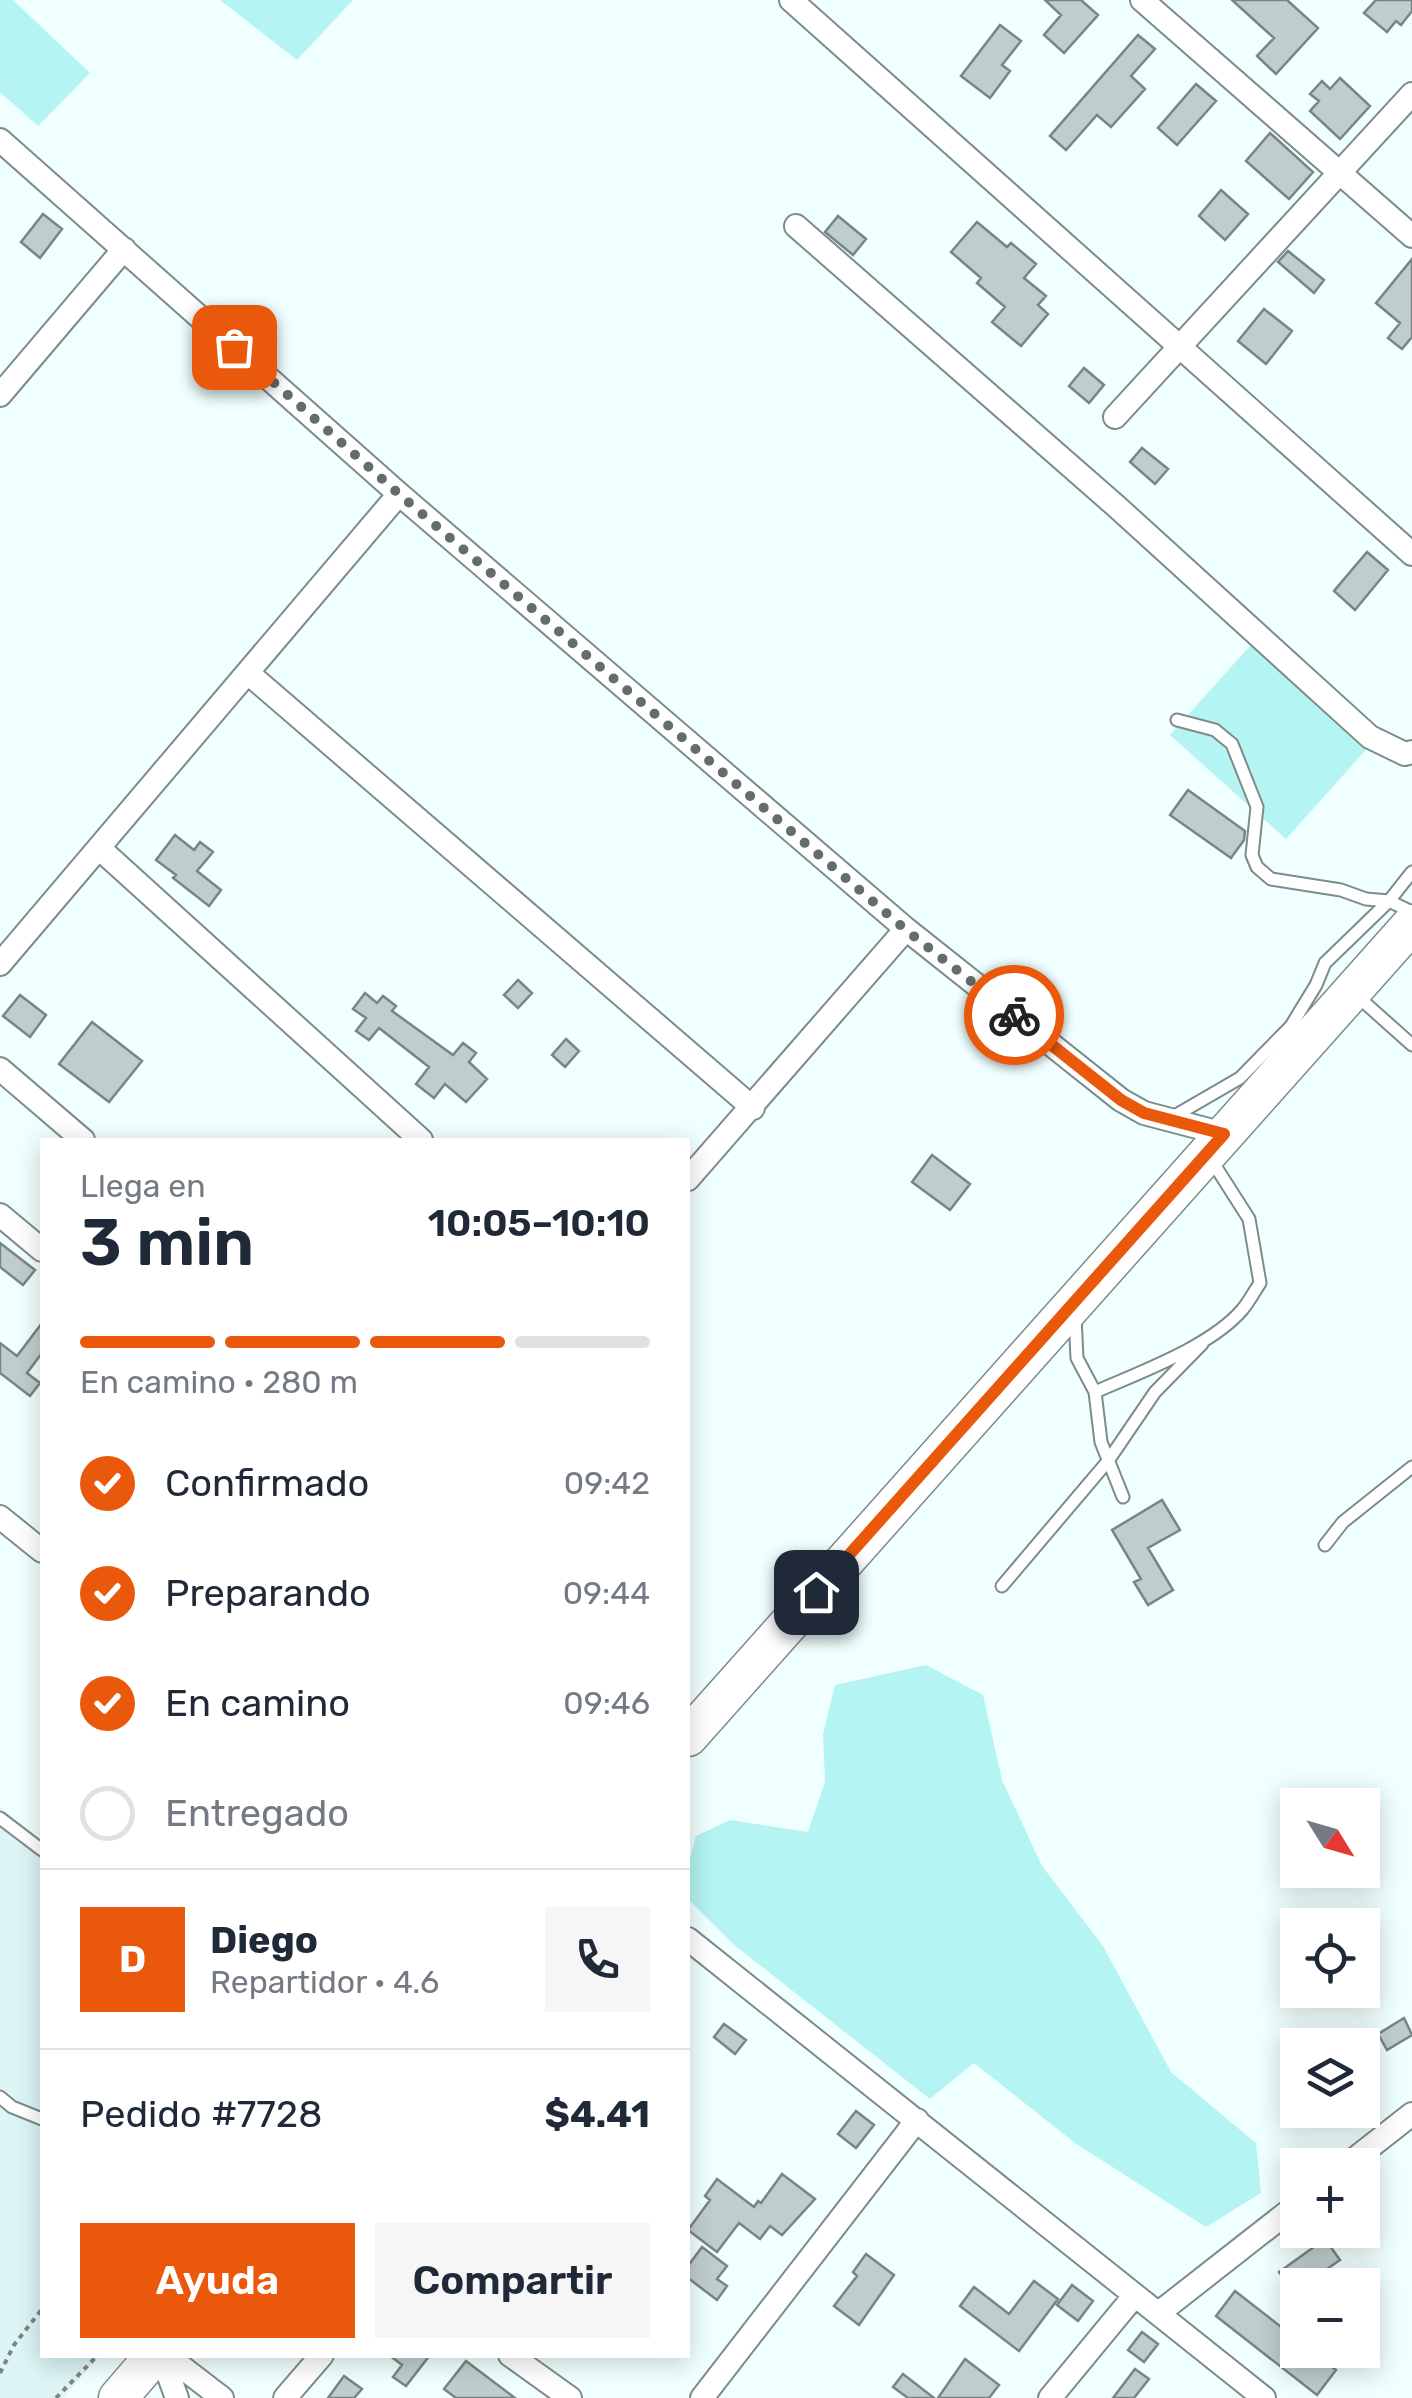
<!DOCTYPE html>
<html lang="es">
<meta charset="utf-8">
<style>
body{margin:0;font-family:Rubik,sans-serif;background:#f6f6f7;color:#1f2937;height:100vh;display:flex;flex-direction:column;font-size:38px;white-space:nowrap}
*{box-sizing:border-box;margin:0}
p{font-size:32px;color:#747a83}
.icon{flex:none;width:55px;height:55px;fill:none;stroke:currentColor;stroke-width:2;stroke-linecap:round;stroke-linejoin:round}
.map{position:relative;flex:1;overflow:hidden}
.panel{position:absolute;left:40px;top:1138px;width:650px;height:1220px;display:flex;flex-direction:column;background:#fff;border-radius:0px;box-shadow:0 5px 25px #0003}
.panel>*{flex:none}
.needle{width:65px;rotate:127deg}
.fabs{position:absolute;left:1280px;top:1788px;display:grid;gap:20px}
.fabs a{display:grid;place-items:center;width:100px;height:100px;border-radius:0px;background:#fff;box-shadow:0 5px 25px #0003;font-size:50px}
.pin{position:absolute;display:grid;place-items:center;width:85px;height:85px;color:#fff;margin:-42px;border-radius:20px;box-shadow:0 5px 15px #0006}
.courier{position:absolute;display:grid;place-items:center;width:100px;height:100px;margin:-50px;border:8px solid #ea580c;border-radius:50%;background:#fff;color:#222;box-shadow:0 2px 12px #0007}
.headline em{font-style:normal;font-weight:600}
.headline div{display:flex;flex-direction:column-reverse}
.headline{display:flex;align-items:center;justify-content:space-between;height:170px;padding:0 40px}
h1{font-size:65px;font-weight:600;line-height:75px}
.bar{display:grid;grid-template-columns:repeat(4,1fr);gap:15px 10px;align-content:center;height:120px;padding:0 40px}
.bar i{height:12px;border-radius:8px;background:#e0e1e3}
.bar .on{background:#ea580c}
.bar p{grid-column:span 4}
.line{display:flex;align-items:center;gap:25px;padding:0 40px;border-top:2px solid #e0e1e3}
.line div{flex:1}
.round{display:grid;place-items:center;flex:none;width:105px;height:105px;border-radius:0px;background:#f6f6f7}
ol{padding:0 40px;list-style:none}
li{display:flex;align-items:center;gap:30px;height:110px}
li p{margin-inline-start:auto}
li .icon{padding:10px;border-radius:50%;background:#ea580c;color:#fff;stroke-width:4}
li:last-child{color:#747a83}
li i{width:55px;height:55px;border:5px solid #e0e1e3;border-radius:50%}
.button{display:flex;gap:20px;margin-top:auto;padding:20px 40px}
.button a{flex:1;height:115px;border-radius:0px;background:#ea580c;color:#fff;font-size:40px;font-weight:600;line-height:115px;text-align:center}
.button a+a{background:#f6f6f7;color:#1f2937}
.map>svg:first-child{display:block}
.built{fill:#ddf5f5}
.green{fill:#b4f4f3}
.building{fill:#bfcecd;stroke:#788584;stroke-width:2.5}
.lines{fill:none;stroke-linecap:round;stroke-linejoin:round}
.lane-casing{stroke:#7e8b8b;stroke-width:15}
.street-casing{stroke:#7e8b8b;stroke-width:26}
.primary-casing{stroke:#7e8b8b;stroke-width:41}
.path{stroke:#7c8686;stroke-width:4;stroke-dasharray:5 5;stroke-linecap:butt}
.lane{stroke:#fff;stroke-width:11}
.street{stroke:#fff;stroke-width:22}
.primary{stroke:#fff;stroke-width:38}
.done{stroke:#646d6d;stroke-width:10;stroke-dasharray:0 18}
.route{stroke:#ea580c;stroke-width:12}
</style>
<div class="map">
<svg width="1412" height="2398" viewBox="0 0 1412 2398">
<rect width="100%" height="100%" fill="#f0ffff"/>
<path class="built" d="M0,1807L42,1843V2355H100L63,2398H0Z"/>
<path class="green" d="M0,0H13L90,73L38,126L0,92Z
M220,0H353L297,60Z
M1257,638L1373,742L1286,839L1170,735Z
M926,1665L983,1695L1002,1780L1042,1866L1103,1946L1171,2072L1256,2143L1261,2193L1206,2227L1075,2143L974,2063L930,2099L733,1944L688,1899V1865L696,1836L730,1820L808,1832L825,1782L823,1734L835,1685Z"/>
<path class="building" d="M1045,0H1081L1098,15L1064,53L1044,35L1061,15Z
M1232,0H1287L1318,28L1276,74L1257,56L1274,38Z
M1376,0H1412V11L1401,25L1396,21L1387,32L1364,13Z
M1000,25L1021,41L1002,65L1010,71L990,98L961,76Z
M1138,35L1155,49L1131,76L1145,89L1111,127L1097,115L1066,150L1050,136Z
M1340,78L1370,106L1340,139L1310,111L1319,101L1310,94L1322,81L1330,89Z
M1196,84L1216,101L1177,145L1158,128Z
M1270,133L1313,172L1289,199L1246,161Z
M1221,190L1248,214L1225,240L1199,216Z
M43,214L62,229L40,258L21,242Z
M838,216L866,239L853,255L825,232Z
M977,222L1007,247L1011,243L1036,264L1024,278L1046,296L1038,305L1048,314L1021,346L992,322L1005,307L977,283L981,278L951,252Z
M1288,251L1324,280L1314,293L1278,262Z
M1412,259V337L1402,349L1388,338L1400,323L1376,303Z
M1264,309L1292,331L1266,364L1238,341Z
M1084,368L1104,385L1089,403L1069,386Z
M1142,448L1168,469L1155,484L1130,462Z
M1367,552L1388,570L1355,610L1334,591Z
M1188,790L1245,831L1244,840L1231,858L1170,815Z
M175,835L194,850L200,842L213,852L197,871L221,890L209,906L173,878L176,875L156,860Z
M518,980L532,993L518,1008L504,995Z
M365,993L377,1003L383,996L396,1006L392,1011L453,1055L463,1043L476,1053L469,1062L487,1079L466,1102L445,1084L434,1098L416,1084L429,1067L379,1028L369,1040L356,1031L366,1018L353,1009Z
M20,995L46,1015L30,1037L3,1016Z
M92,1022L142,1061L109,1102L59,1064Z
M566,1039L579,1051L565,1067L552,1055Z
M932,1155L970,1184L950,1210L912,1182Z
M0,1243L35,1270L23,1285L0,1267Z
M42,1323V1353L27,1373L40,1383L30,1396L0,1373V1343L17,1356Z
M1162,1500L1180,1530L1148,1548L1173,1590L1148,1605L1134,1582L1141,1579L1112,1530Z
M1404,2018L1412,2035L1387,2050L1378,2034Z
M724,2024L746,2040L735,2054L714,2037Z
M856,2111L874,2125L856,2148L838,2134Z
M782,2174L815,2199L782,2235L770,2226L760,2239L739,2223L717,2252L688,2230L710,2200L705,2196L717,2179L754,2207L758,2201L761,2203Z
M1325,2239L1340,2260L1304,2285H1298L1294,2293L1279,2272Z
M702,2247L727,2266L717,2279L727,2286L717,2300L688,2278V2266Z
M866,2254L894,2275L859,2325L834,2306L857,2276L853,2272Z
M1034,2281L1058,2299L1019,2351L960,2306L974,2287L1009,2314Z
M1072,2285L1093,2301L1078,2321L1057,2305Z
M1235,2291L1298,2340V2350H1310L1336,2370L1317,2395L1216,2316Z
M1142,2332L1158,2344L1144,2362L1128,2350Z
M389,2355H430L406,2386L393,2377L402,2365Z
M965,2359L999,2385L989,2398H938Z
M466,2361L515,2398H456L444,2389Z
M1135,2369L1149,2379L1134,2398H1113Z
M903,2374L934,2398H908L893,2387Z
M344,2376L362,2389L354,2398H328Z"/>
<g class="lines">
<defs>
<path id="lane" d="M1177,720L1215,730L1232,744L1257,807L1252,855L1257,867L1271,879L1341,890L1366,899L1389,901L1412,912
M1355,994L1412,1045
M1171,1118L1240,1078L1291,1026L1316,985L1325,963L1389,901L1412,872
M1075,1317L1077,1358L1095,1392L1101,1442L1123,1497
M1095,1392C1140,1372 1210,1347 1242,1310C1249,1302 1254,1292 1260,1283L1249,1219L1212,1161
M1325,1545L1343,1522L1412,1467
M1002,1586L1108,1461L1155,1392L1202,1344
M0,1818L42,1850
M0,2097L12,2107L42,2119"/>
<path id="street" d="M791,0L1412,554
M1142,0L1412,236
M0,140L399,494L906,929L1121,1100L1144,1113L1224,1134
M796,226L1116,506L1370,737L1405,754L1412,752
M0,395L124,249
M1115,417L1412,94
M248,673L753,1108
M99,848L421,1140
M0,964L399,494
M0,1069L83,1140
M688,1179L906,929
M0,1215L42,1250
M0,1517L42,1551
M688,1939L1264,2398
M1347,2165L1412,2114
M1160,2312L1298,2204
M161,2355L177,2398
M166,2355L222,2398
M510,2355L570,2398
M285,2398L322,2355
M702,2398L917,2120
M1050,2398L1135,2295"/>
<path id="primary" d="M688,1737L1412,924
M118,2398L155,2355"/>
</defs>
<use href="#lane" class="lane-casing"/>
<use href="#street" class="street-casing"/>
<use href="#primary" class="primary-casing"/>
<path class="path" d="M0,2373L14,2345L42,2309
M56,2398L98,2355"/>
<use href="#lane" class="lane"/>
<use href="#street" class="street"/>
<use href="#primary" class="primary"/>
</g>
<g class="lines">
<path class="done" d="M234,347L399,494L906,930L1014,1015"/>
<path class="route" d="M816,1592L1224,1134L1144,1113L1121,1100L1014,1015"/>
</g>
</svg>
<div class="fabs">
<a><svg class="needle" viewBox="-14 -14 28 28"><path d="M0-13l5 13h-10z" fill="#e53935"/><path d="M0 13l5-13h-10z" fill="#747a83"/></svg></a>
<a><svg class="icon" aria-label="locate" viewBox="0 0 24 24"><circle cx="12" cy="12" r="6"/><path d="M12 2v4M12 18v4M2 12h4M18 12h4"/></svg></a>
<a><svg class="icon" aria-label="layers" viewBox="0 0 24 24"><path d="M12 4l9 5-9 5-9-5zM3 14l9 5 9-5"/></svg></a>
<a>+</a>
<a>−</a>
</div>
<div class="pin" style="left:234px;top:347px;background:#ea580c"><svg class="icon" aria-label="bag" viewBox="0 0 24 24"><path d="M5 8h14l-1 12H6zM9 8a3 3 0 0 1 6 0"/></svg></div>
<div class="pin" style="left:816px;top:1592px;background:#1f2937"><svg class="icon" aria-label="home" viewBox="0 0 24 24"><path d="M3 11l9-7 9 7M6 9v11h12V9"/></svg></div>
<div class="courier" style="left:1014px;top:1015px"><svg class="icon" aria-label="bike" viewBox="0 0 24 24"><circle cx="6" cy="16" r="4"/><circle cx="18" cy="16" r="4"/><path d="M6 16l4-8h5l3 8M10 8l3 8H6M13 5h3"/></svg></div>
<section class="panel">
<div class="headline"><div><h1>3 min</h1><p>Llega en</p></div><em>10:05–10:10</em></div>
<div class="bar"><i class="on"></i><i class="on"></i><i class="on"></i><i></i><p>En camino · 280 m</p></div>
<ol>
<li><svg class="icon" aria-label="check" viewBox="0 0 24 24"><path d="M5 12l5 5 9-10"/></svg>Confirmado<p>09:42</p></li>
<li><svg class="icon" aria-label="check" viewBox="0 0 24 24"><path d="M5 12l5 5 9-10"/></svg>Preparando<p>09:44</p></li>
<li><svg class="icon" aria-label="check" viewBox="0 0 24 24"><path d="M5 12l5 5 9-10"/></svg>En camino<p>09:46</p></li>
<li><i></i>Entregado</li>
</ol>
<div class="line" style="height:180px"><b class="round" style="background:#ea580c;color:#fff">D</b><div><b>Diego</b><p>Repartidor · 4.6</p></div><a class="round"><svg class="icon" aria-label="phone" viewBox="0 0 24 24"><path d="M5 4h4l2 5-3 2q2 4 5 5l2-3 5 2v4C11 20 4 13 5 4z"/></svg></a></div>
<div class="line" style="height:130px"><div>Pedido #7728</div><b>$4.41</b></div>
<div class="button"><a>Ayuda</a><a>Compartir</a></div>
</section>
</div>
